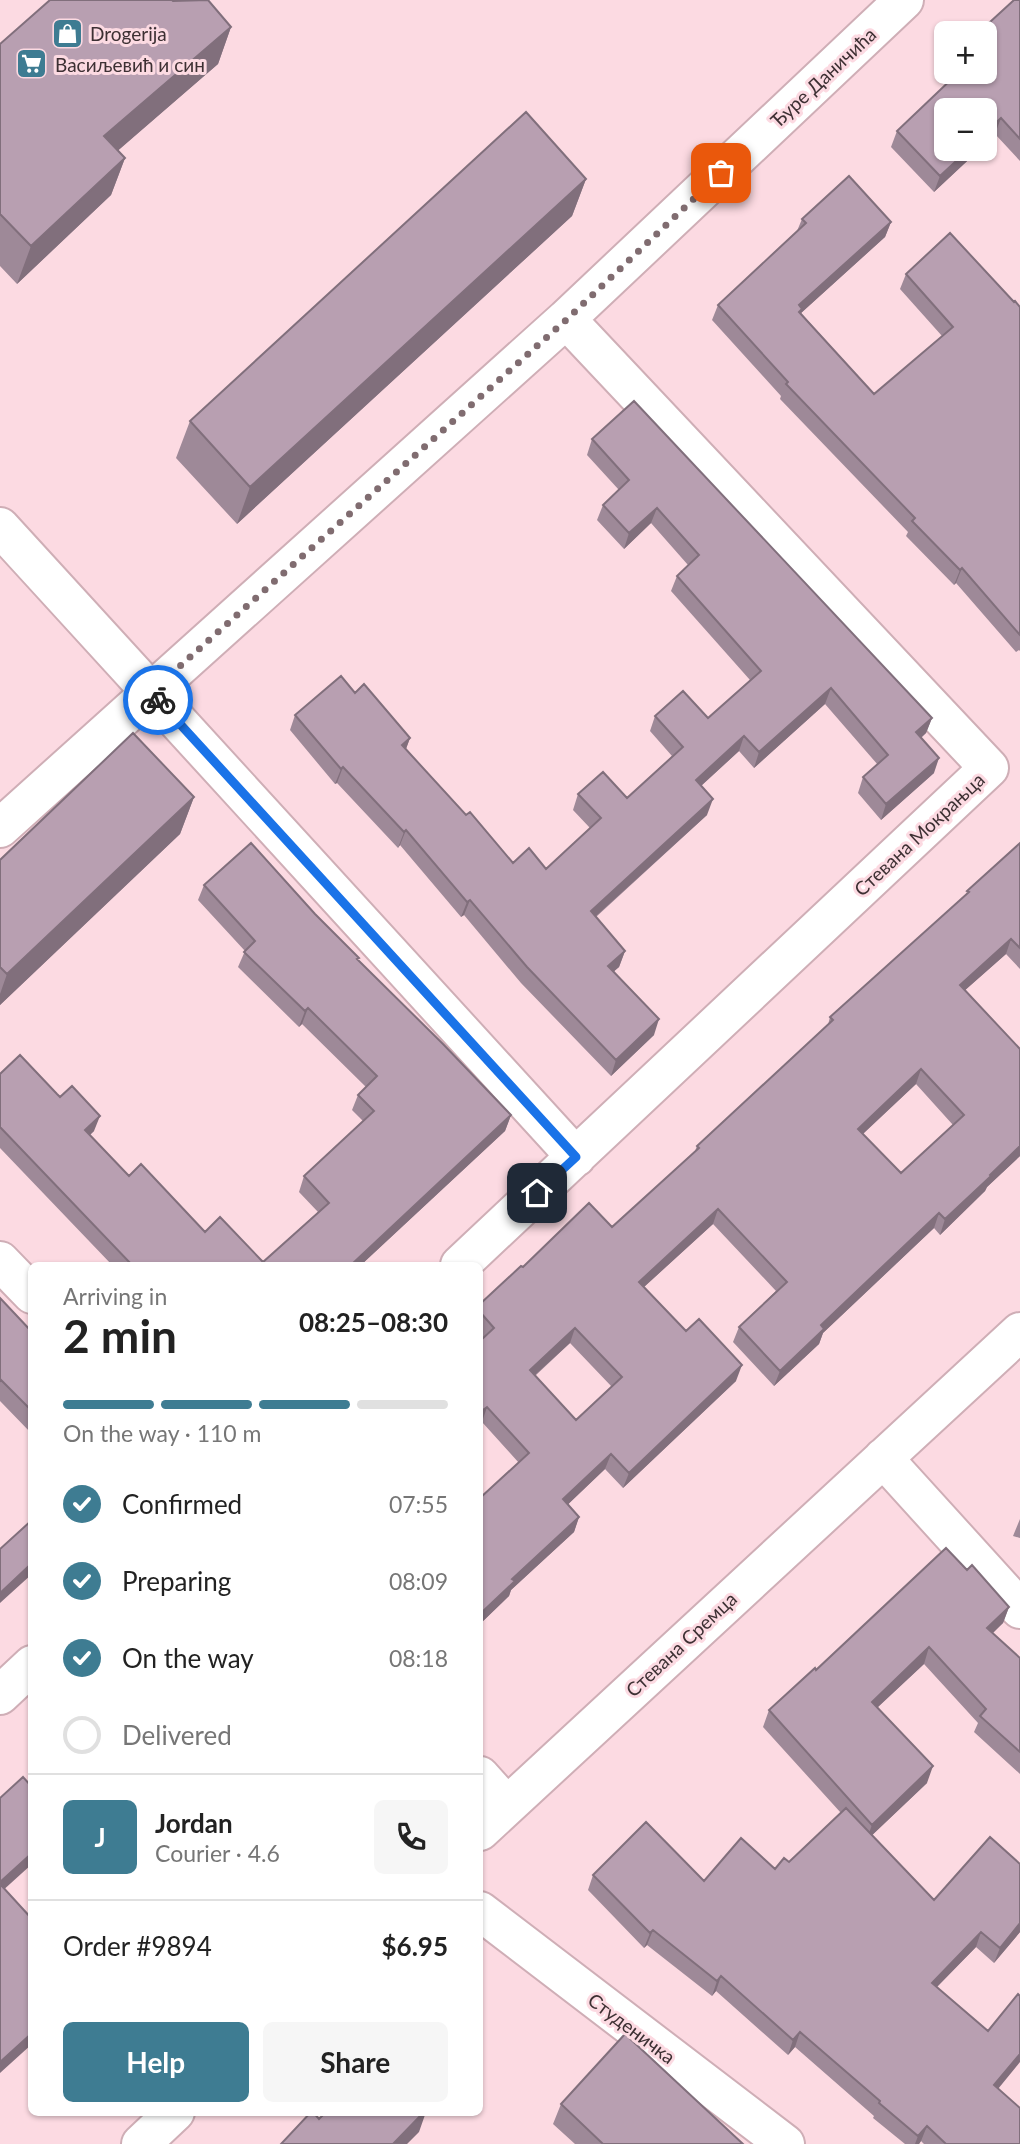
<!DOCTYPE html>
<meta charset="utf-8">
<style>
body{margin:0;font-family:Lato,sans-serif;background:#f6f6f6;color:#222;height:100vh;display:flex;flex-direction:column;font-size:26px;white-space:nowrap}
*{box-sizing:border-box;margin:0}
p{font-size:23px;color:#767676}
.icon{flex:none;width:38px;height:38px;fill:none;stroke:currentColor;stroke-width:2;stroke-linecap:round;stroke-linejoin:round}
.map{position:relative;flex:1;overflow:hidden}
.details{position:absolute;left:28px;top:1262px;width:455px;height:854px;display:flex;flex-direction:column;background:#fff;border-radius:10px;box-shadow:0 2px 5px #0004}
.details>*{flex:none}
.controls{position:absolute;left:934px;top:21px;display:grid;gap:14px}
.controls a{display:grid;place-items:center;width:63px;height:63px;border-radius:10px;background:#fff;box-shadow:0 2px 5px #0004;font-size:35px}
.pin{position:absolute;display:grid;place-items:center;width:60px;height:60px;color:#fff;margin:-30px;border-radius:14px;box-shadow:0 4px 10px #0006}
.courier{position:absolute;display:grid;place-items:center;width:70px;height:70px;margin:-35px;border:5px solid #1a73e8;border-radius:50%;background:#fff;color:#222;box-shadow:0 2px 9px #0007}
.head em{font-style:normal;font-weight:700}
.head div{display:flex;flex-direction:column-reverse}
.head{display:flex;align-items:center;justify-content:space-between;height:119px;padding:0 35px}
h1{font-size:46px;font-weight:700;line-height:52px}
.bar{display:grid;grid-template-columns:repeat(4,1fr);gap:10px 7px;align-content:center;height:84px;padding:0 35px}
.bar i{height:9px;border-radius:5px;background:#e0e0e0}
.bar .active{background:#3e7c92}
.bar p{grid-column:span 4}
.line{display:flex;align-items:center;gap:18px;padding:0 35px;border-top:2px solid #e0e0e0}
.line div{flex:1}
.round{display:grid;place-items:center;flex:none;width:74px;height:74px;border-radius:10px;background:#f6f6f6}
ol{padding:0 35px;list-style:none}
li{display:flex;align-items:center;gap:21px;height:77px}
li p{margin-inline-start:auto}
li .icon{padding:7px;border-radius:50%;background:#3e7c92;color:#fff;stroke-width:4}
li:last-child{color:#767676}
li i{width:38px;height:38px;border:4px solid #e0e0e0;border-radius:50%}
.button{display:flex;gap:14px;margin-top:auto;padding:14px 35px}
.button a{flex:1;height:80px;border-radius:10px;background:#3e7c92;color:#fff;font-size:28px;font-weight:700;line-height:80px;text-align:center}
.button a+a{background:#f6f6f6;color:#222}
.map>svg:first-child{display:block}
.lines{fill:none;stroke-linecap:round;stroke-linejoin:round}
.minor-casing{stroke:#cfaeb6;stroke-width:42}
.minor{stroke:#fff;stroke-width:38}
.wall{fill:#9e8998;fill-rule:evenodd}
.shaded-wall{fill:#816f7c}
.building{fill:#b89fb1;stroke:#816f7c;stroke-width:2;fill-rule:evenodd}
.done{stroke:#806c70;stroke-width:7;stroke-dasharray:0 12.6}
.route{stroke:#1a73e8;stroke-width:9}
.labels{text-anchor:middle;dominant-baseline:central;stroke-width:6;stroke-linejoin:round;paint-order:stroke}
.poi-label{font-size:19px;fill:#3d3033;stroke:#fcdae2;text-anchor:start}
.street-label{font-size:19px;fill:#3d3033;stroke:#fcdae2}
</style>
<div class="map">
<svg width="1020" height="2144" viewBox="0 0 1020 2144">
<rect width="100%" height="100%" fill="#fcdae2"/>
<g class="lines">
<defs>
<path id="minor" d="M0,527L576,1157
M0,828L566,319L904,0
M0,1261L32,1294
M460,1265L989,768L566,319
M883,1458L1020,1609
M0,1695L32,1665
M480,1776L507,1806
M480,1831L1020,1332
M480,1911L785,2144
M141,2144L175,2112"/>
</defs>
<use href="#minor" class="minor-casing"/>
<use href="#minor" class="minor"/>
</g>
<path class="wall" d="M1020,0V161L995,134L985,144V110L980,149L934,192L891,147L897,131L985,72Z
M231,27L218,64L118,150L125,158L111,195L17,284L0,266V44Z
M586,179L572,216L237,524L176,458L190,421Z
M802,219L891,222L885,237L801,313L874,394L942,336L900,289L906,274L1014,302L1020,307V651L1019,650L1016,652L956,583L954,585L906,536L908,532L780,399L781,396L712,320L718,305L797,231Z
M592,439L932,718L926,733L921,738L934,773L881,820L858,793L863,777L878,765L825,704L754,768L739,751L701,786L707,815L596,917L625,951L619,967L614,971L654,1035L611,1076L521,983L464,915L461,917L400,845L398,848L337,783L335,784L290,730L295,715L355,693L410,738L406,749L466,815L513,863L546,869L590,828L573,810L578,794L627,798L672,756L650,731L655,716L708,718L750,680L671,591L677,576L688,565L651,523L624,549L597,520L603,505L619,490L587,455Z
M194,797L180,834L0,1005V860Z
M1020,843V969L1006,954L965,990L1020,1049V1156L987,1187L985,1191L940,1235L934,1228L823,1333L819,1344L774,1386L733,1342L739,1327L776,1291L713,1224L644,1287L686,1331L736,1381L623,1488L605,1469L568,1504L579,1517L574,1532L511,1590L509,1596L480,1624V1498L519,1463L482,1422L480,1424V1341L483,1338L480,1334V1304L523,1267L612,1227L695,1151L697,1146L828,1025L830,1017L966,895L967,891ZM916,1084L953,1125L901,1173L863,1134ZM570,1343L612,1387L576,1420L535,1376Z
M204,885L315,914L358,960L511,1115L505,1131L361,1265H112L0,1148V1074L57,1094L94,1131L90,1135L129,1176L205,1232L263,1262L318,1212L299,1192L304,1176L363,1121L352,1110L358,1095L366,1087L302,1024L299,1027L238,967L245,951L198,900Z
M0,1298L32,1332V1434L0,1401Z
M1020,1519V1538L1013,1536Z
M967,1570L1009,1607L1003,1623L992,1633L1020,1658V1774L974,1732L978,1723L924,1664L877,1708L927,1783L872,1835L934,1900L1020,1864V1932L994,1963L976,1947L937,1987L998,2088L1020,2144H924L921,2141L919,2144H905L873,2118L874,2116L795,2047L788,2055L716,1991L712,1996L647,1945L644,1948L588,1890L593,1875L704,1881L775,1869L789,1862L841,1813L763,1727L769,1710L816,1670Z
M561,2104L743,2144H575L553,2124Z"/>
<path class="shaded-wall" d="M231,27L218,64L91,174L104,136Z
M1001,118L995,134L985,144V133Z
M969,149H980L934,192L940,176Z
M125,158L111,195L17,284L31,246Z
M586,179L572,216L237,524L250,487Z
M891,222L885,237L800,314L796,324L799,305Z
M657,508L651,523L624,549L629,533Z
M962,568L956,583L954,585L960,570Z
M831,688L825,704L754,768L759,752Z
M932,718L926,733L910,747L916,732Z
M744,736L739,751L690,796L696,780Z
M410,738L404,754L402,745Z
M939,758L934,773L881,820L886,804Z
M343,767L337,783L335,784L341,769Z
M194,797L180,834L0,1005V994L7,974Z
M713,799L707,815L585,926L591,911Z
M406,830L400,845L398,848L404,832Z
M470,900L464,915L461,917L467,902Z
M1011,939L1006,954L954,1000L960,985Z
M625,951L619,967L603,981L608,966Z
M308,1008L302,1024L299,1027L305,1011Z
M659,1019L654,1035L611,1076L616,1060Z
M921,1069L916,1084L852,1144L858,1129Z
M511,1115L505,1131L361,1265H351Z
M100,1116L94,1131L79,1145L85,1130Z
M1020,1146V1156L987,1187L985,1191L940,1235L945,1219Z
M718,1209L713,1224L633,1297L639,1282Z
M939,1213L934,1228L823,1333L819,1344L774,1386L780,1371L821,1325Z
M575,1328L570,1343L524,1385L530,1370Z
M742,1365L736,1381L623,1488L629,1473Z
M487,1407L482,1422L480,1424V1420L483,1410Z
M611,1454L605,1469L558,1514L563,1499Z
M579,1517L574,1532L511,1590L509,1596L480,1624V1614L512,1579Z
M32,1563V1574L0,1603V1593Z
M1009,1607L1003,1623L981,1645L987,1628Z
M929,1647L924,1664L866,1718L872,1702Z
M933,1766L927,1783L866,1841L872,1825Z
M32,1853V1864L0,1893V1882Z
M1020,1923V1932L994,1963L1000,1948Z
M653,1930L647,1945L644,1948L650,1933Z
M981,1932L976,1947L926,1998L932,1983Z
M721,1976L716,1991L712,1996L717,1981Z
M800,2032L795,2047L788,2055L793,2040Z
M32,2033V2044L0,2073V2062Z
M1020,2054V2062L989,2100L994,2085Z
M424,2112H426L419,2132L407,2144H393Z
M927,2126L921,2141L919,2144H915L918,2136Z"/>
<path class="building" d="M50,0H172L173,1L208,0L231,27L104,136L125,158L31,246L0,214V44Z
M1014,0H1020V139L1001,118L985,133V110H947V149H969L940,176L897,131L959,72H985V33H978Z
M526,112L586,179L250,487L190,421Z
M849,176L891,222L799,305L802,309L799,312L874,394L953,327L906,274L950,233L1014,302L1015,301L1020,307V635L962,568L960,570L912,521L915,518L786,384L788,382L718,305L806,223L802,219Z
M634,401L932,718L916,732L939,758L886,804L863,777L888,755L831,688L759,752L744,736L696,780L713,799L591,911L625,951L608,966L659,1019L616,1060L527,967L470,900L467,902L406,830L404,832L343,767L341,769L295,715L341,676L355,693L364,684L410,738L402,745L466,815L470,812L513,863L529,848L546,869L601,818L578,794L603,772L627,798L683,747L655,716L683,691L708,718L761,671L677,576L699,555L657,508L629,533L603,505L629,480L592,439Z
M133,733L194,797L7,974L0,967V860Z
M251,843L315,914L359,958L357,959L443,1044L511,1115L351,1265H132L0,1127V1074L20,1055L57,1094L60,1097L72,1086L100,1116L85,1130L129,1176L141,1164L205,1232L220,1217L263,1262L329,1203L304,1176L374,1111L358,1095L377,1076L308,1008L305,1011L244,952L255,941L204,885Z
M1020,843V948L1011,939L960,985L1020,1049V1146L990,1175L991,1176L945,1219L939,1213L821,1325L824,1329L780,1371L739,1327L787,1282L718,1209L639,1282L686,1331L699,1319L742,1365L629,1473L611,1454L563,1499L579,1517L512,1579L515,1581L480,1614V1498L529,1453L487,1407L483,1410L480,1406V1341L494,1328L480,1312V1304L521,1266L523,1267L589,1203L612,1227L699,1148L697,1146L833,1020L830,1017L969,892L967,891ZM921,1069L964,1115L901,1173L858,1129ZM575,1328L622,1377L576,1420L530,1370Z
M0,1298L32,1332V1411L1,1380L0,1381Z
M32,1520V1563L0,1593V1549Z
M946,1548L967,1570L972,1565L1009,1607L987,1628L1020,1658V1752L980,1716L986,1709L929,1647L872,1702L933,1766L872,1825L769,1710L815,1668L816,1670Z
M23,1777L32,1787V1853L0,1882V1798Z
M846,1808L934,1900L990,1837L1020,1864V1923L1000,1948L981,1932L932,1983L988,2031L1018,1994L1020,1996V2054L994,2085L1020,2108V2144H946L927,2126L918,2136L879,2103L880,2101L800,2032L793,2040L721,1976L717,1981L653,1930L650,1933L593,1875L646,1822L704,1881L741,1838L775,1869L784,1858L789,1862Z
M0,1884L32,1919V2033L0,2062Z
M625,2034L743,2144H603L561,2104Z
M311,2112H313L319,2119L326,2112H424L393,2144H281Z"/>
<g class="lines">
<path class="done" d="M158,700L151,692L566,320L721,173"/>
<path class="route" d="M158,700L576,1157L537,1193"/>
</g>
<defs>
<symbol id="shop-square" viewBox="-11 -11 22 22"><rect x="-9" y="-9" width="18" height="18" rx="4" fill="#3e7c92" stroke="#fcdae2"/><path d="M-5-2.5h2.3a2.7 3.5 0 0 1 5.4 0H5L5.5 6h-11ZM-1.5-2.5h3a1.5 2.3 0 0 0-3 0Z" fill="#fff"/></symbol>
<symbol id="supermarket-square" viewBox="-11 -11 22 22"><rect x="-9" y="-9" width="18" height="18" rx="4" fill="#3e7c92" stroke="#fcdae2"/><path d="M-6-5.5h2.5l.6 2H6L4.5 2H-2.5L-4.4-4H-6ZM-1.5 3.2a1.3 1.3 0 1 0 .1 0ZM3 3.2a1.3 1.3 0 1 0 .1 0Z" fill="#fff"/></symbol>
</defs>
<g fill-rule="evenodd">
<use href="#shop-square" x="50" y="16" width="35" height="35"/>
<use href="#supermarket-square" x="14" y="46" width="35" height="35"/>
</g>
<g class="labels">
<g class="poi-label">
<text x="90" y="33">Drogerija</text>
<text x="55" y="64">Васиљевић и син</text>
</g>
<g class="street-label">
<text transform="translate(823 77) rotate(-43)">Ђуре Даничића</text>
<text transform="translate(919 834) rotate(-43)">Стевана Мокрањца</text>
<text transform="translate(681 1644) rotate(-43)">Стевана Сремца</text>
<text transform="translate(632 2028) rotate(37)">Студеничка</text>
</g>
</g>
</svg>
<div class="controls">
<a>+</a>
<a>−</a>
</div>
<div class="pin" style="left:721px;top:173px;background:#ea580c"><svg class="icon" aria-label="bag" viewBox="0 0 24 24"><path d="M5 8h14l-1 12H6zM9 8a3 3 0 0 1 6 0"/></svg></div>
<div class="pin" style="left:537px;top:1193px;background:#1f2937"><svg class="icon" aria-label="home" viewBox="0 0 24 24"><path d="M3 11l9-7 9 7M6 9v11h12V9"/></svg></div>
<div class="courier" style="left:158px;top:700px"><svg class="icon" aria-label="bike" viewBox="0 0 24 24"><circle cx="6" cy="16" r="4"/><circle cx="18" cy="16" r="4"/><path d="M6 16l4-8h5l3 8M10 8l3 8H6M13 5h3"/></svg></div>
<section class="details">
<div class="head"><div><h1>2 min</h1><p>Arriving in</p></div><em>08:25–08:30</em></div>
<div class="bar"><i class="active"></i><i class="active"></i><i class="active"></i><i></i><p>On the way · 110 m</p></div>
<ol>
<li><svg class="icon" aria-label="check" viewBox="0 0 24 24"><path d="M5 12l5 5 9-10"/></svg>Confirmed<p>07:55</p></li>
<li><svg class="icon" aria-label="check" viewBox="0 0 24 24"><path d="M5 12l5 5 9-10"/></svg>Preparing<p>08:09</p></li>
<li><svg class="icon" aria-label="check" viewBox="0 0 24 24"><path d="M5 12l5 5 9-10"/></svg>On the way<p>08:18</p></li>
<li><i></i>Delivered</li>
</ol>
<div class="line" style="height:126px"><b class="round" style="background:#3e7c92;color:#fff">J</b><div><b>Jordan</b><p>Courier · 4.6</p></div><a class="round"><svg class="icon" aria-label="phone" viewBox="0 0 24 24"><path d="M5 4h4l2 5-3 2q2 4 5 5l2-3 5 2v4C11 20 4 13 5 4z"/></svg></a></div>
<div class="line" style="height:91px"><div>Order #9894</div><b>$6.95</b></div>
<div class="button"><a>Help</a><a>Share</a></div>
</section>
</div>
